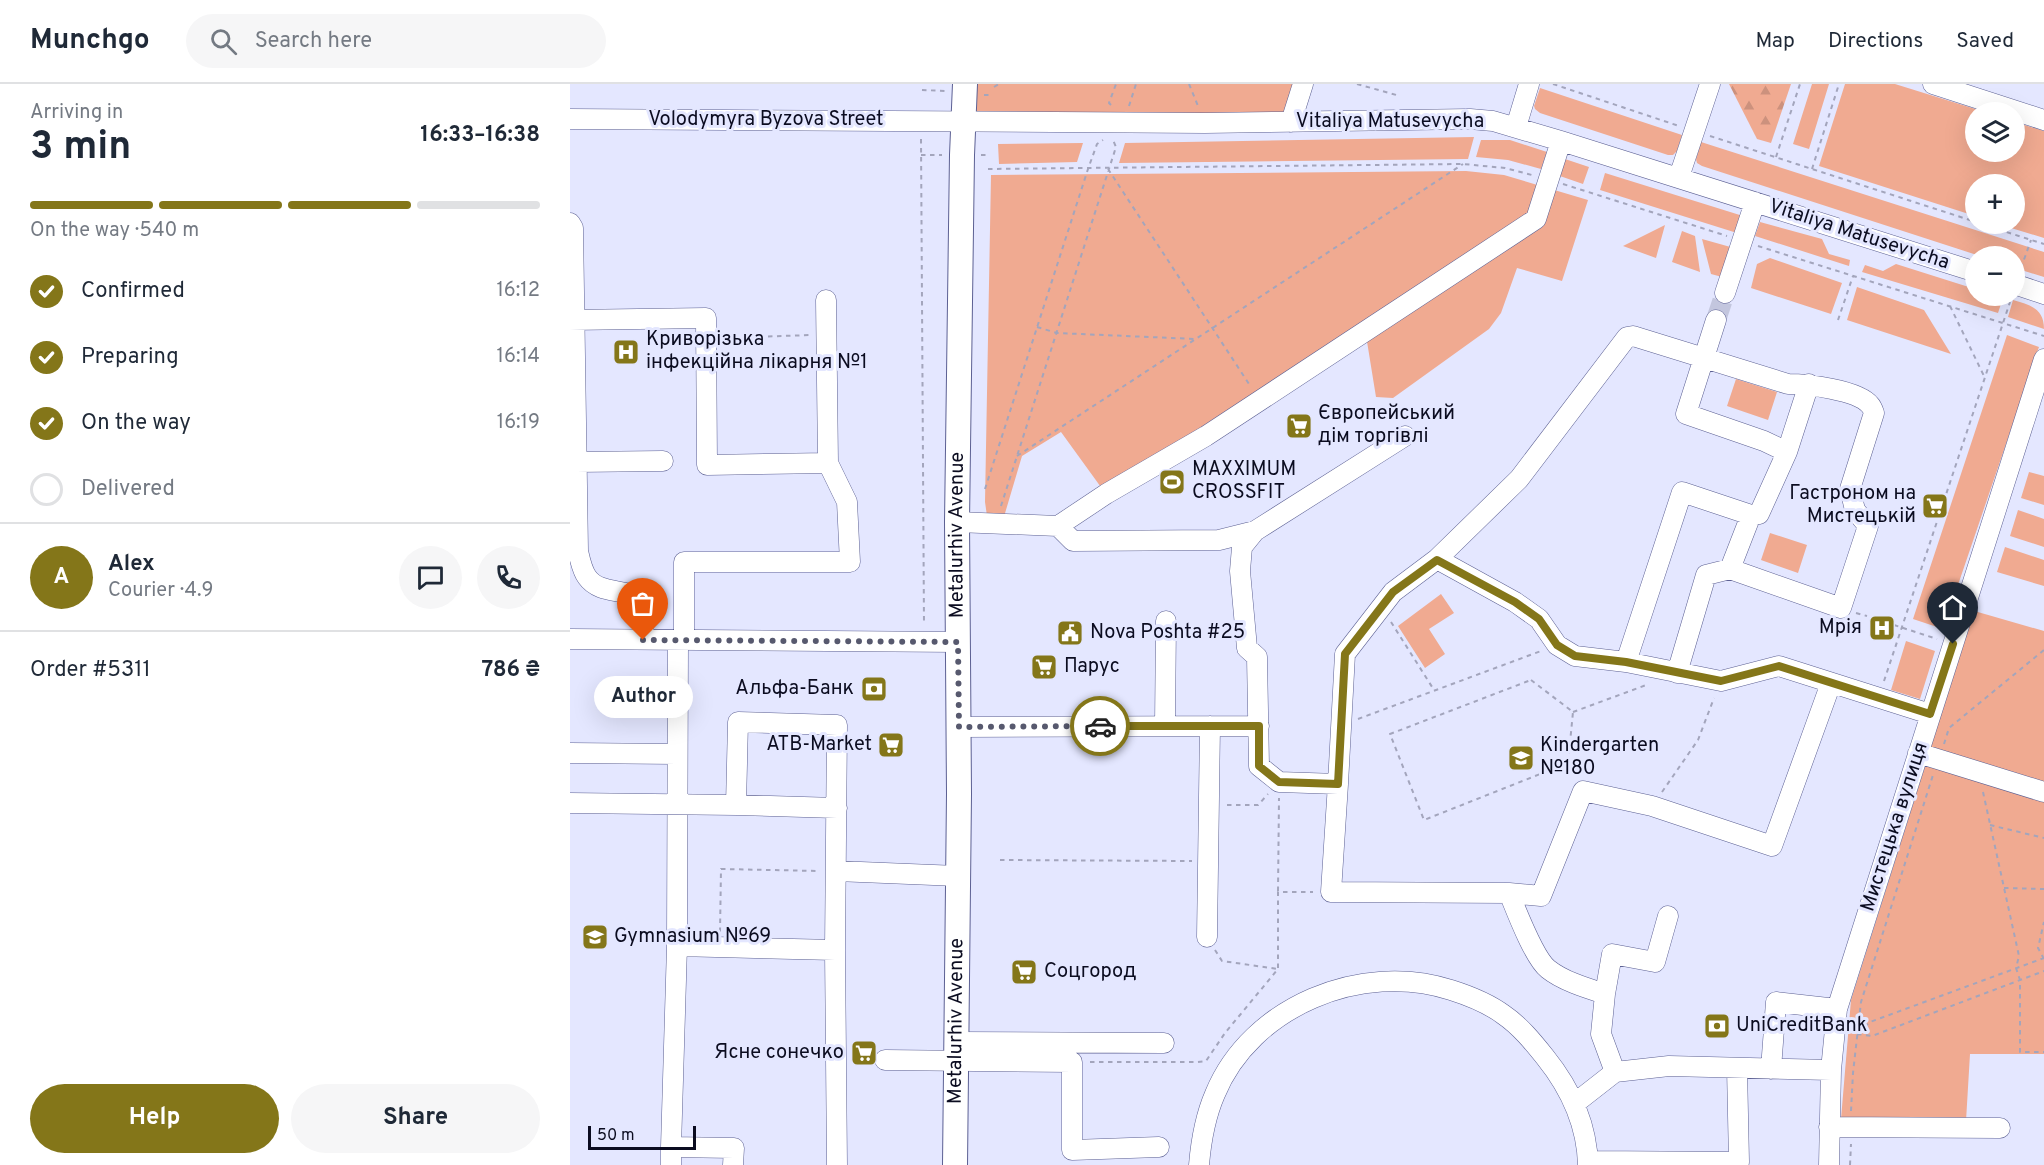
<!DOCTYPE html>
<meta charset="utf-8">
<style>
body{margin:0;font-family:Overpass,sans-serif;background:#f6f6f7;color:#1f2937;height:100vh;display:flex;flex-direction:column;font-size:22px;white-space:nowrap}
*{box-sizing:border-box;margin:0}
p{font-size:20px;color:#747a83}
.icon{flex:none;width:33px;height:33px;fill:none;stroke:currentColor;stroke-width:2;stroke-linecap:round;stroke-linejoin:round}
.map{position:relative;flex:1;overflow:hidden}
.side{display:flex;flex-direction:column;background:#fff;width:570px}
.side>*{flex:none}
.controls{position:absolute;left:1395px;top:18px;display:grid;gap:12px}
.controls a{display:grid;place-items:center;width:60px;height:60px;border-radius:50%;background:#fff;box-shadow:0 6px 24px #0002;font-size:30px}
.scale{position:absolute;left:18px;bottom:15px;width:108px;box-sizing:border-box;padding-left:6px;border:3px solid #0b0c20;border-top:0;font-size:16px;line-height:21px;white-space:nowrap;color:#0b0c20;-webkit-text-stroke:4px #e4e7ff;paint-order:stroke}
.pin{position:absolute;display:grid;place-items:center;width:51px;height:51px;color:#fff;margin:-62px -26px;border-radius:50% 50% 50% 0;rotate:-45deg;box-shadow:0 0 6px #0007}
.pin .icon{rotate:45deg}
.courier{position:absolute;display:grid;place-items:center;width:60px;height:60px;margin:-30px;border:4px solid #847619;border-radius:50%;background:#fff;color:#222;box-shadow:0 2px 8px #0007}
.bubble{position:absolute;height:42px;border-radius:21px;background:#fff;box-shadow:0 6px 24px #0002;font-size:20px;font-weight:700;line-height:42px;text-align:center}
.head em{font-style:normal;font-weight:700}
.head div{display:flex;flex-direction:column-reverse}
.head{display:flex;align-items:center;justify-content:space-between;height:102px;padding:0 30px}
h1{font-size:39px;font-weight:700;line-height:45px}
.bar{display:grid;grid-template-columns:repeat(4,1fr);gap:9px 6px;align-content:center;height:72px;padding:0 30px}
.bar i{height:8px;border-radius:4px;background:#e0e1e3}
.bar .selected{background:#847619}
.bar p{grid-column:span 4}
.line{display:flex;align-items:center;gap:15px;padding:0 30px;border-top:2px solid #e0e1e3}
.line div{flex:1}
.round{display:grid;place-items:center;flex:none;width:63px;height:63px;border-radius:32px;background:#f6f6f7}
ol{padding:0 30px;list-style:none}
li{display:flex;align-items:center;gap:18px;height:66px}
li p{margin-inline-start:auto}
li .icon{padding:6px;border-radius:50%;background:#847619;color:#fff;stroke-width:4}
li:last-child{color:#747a83}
li i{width:33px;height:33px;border:3px solid #e0e1e3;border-radius:50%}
.action{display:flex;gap:12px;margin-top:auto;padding:12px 30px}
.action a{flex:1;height:69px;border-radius:36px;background:#847619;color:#fff;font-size:24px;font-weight:700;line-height:69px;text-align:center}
.action a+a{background:#f6f6f7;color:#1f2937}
header{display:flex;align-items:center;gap:36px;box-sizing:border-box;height:84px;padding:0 30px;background:#fff;border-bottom:2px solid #e0e1e3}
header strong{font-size:28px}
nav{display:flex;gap:33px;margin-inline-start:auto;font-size:21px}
.search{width:420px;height:54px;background:#f6f6f7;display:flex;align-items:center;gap:15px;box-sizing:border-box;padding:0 21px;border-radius:33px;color:#747a83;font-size:22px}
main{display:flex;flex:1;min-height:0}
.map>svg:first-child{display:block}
.green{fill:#f0aa91}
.forest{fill:url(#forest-firs)}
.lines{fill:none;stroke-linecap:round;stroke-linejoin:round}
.minor-tunnel{stroke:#c3c6de;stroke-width:20;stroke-dasharray:20 10;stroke-linecap:butt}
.minor-casing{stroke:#5c6093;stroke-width:21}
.major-casing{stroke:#5c6093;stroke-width:26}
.path{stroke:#a3a5bc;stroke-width:2;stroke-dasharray:4.5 4.5;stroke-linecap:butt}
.minor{stroke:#fff;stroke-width:20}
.major{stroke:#fff;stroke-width:24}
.done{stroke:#57596e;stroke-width:6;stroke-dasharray:0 10.8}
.route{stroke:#847619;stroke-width:8}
.labels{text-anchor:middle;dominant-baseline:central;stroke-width:6;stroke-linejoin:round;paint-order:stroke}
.street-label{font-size:20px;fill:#0b0c20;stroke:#e4e7ff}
.poi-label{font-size:20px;fill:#0b0c20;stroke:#e4e7ff;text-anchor:start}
</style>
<header>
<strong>Munchgo</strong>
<div class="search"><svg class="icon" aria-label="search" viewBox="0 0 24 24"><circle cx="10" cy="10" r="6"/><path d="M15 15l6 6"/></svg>Search here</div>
<nav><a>Map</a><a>Directions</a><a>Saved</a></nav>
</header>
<main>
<section class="side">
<div class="head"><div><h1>3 min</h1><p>Arriving in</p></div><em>16:33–16:38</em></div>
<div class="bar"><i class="selected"></i><i class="selected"></i><i class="selected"></i><i></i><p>On the way · 540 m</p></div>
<ol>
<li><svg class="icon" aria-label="check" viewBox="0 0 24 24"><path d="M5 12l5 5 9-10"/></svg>Confirmed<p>16:12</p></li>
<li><svg class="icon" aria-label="check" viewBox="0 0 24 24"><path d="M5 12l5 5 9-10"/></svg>Preparing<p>16:14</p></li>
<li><svg class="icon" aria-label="check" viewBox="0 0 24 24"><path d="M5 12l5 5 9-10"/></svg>On the way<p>16:19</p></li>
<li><i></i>Delivered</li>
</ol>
<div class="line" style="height:108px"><b class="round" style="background:#847619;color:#fff">A</b><div><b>Alex</b><p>Courier · 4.9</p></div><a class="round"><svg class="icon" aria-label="chat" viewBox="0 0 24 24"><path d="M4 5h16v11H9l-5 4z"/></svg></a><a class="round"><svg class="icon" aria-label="phone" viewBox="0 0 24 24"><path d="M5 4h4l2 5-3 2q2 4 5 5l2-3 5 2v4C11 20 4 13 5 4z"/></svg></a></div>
<div class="line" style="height:78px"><div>Order #5311</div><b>786 ₴</b></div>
<div class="action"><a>Help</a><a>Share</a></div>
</section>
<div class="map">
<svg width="1474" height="1081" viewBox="0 0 1474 1081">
<defs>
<pattern id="forest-firs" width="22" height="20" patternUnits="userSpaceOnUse" patternTransform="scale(1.5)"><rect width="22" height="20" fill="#f0aa91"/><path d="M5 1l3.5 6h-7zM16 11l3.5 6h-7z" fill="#cc917d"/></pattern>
</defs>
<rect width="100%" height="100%" fill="#e4e7ff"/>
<path class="green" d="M395,0H733L721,38H392Z
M1242,0H1259L1239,65L1223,60Z
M1275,0H1325L1415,28H1406V68H1444L1445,38L1474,47V154L1428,140H1444V100H1406L1405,132L1249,82Z
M970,4L1112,51L1107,67L1103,71H1098L970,29L965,25L964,22Z
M904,53L898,75L549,79L555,59Z
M911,56H940L977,68L971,85L938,76L906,73Z
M1131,58L1474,168V193L1445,184L1444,172H1410L1132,82L1127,79L1126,75Z
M513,59L507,78L429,80L428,60Z
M992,74L1019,83L1013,100L987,91Z
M896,87L934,91L1018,116L992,197L947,184L931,229L919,245L823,314L806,313L794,239L533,406L491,348L452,372L433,436L417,432L415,418L421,91Z
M1035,89L1173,132L1167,149L1030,106Z
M1190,138L1252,155L1259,170L1280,176L1279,182L1185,152Z
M1095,141L1086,174L1053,162Z
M1112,147L1125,152L1130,188L1102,178Z
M1132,155L1164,164L1156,194L1141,190Z
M1200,174L1272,199L1261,230L1181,204L1187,180Z
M1326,180L1405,205L1406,212H1425L1433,214L1428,229L1292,188L1295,181L1313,187Z
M1287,203L1354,226L1381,270L1277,236Z
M1443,216C1461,221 1474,225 1474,245L1438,233Z
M1437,251L1469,263L1373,545L1343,535Z
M1166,295L1207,308L1198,336L1157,322Z
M1459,388L1474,392V421L1451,414Z
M1448,426L1474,435V463L1440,452Z
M1200,449L1237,461L1228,489L1191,476Z
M1435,463L1474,476V502L1427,488Z
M871,510L884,529L859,545L875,570L855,584L828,542Z
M1394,524L1474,547V970H1400L1396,1037L1271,1035L1281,916L1355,682Z
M1336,557L1365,567L1350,615L1321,606Z"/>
<path class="forest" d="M1159,0H1221L1201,59L1187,55Z"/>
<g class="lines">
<path class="minor-tunnel" d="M1146,236L1155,209"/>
<defs>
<path id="minor" d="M1363,0L1474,36
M0,35L635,39L900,35L923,37L991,57L1406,188
M721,38L733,0
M946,43L959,0
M1109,93L1140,0
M0,139L3,144L8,467C10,476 12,486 17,493C31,513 61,502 71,518C76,528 73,545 73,556
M1444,200L1474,210
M1155,209L1185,118
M256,216L258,379
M0,236L136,234L137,381L258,379L277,418L280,478H114V556
M1146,236L1116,330L1194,357L1217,368
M835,352L685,447L672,463L670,487L677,564L687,573L689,682L709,698L768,700L761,808L939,809L971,812L1013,707L1082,722L1202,762L1261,599
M6,378L93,377
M387,438L488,442L536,410L636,352L966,135L991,57
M488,442L503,457L649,456L685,447
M867,475L945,518L969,535L987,561L1005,572L1056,578L1151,597L1209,582L1360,630
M1160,485L1181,431
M0,555L388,558
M1056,578L1112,408L1181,431L1189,430L1217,368L1239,300
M595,642L596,537
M389,643L689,642
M0,669L107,670
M1348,669L1474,708
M768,700L775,570L823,508L867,475L949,395L1057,253L1063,252L1218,300C1237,300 1288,306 1300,321C1302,323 1303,326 1304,329L1280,405L1285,426L1298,442L1271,524L1160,485L1136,491L1107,589
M0,719L166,721L168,638L267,641L265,866L267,1081
M166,721L267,724
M266,787L388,792
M939,809C946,826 964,874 978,885C993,897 1016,904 1035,910
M637,853L640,642
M107,862L265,866
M385,958L594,959
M315,976L502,978V1066L589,1063
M1201,985L1206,918L1267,925
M1045,988L1031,950L1035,910L1042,870L1085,878L1098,832
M1004,1020L1045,988L1099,982L1261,986
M1259,1043L1430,1044
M101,1063L107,862L108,557
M1018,1077L1169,1078L1167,984
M101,1081V1063L164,1064L163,1081
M629,1081C631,1057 635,1033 645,1010C681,922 792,877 881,906C900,912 918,919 934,931C950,942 963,958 975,973C1000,1004 1017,1041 1018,1081
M1259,1081L1261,986L1267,925L1474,275"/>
<g id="major">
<path id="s1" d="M385,1081L389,710L387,438L392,71L395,0"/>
</g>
</defs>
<use href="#minor" class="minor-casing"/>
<use href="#major" class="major-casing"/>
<path class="path" d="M619,0L628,22
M787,0L830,12
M983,0L1109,42
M424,3L429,0
M352,6L376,7
M414,11H423
M541,21L539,19L546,0
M559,22L566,0
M1140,52L1406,138
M351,55L354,541
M351,71H372
M411,71H419
M1206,73L1230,0
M418,85L893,80L935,84L962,91
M538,85L681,303
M1242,85L1269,0
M993,100L1157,152
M1411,140L1474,160
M1188,162L1474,252
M1451,184L1461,156
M1380,222L1414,292
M1268,236L1283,192
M467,243L487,249L625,255
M153,254L241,251
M447,372L893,80
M415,405L518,85L527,60L533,56
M431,422L546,63L543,56
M1286,529L1297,532
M821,538L864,606
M1324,541L1367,555
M961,596L1003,628L998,679L854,736L820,650Z
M1314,597L1440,218
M1003,628L1079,600
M788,635L971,567
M1374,660L1379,644L1474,566
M1092,708L1128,656L1144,614
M1413,708L1449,872L1446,884L1450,896V968H1474
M657,721H688L698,710
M1420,741L1474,754
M430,776L622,777
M1434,804L1474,805
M708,807L709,714
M150,848L151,785L250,787
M645,866L652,877L708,885
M1474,875L1468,864L1474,838
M1288,949L1300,938L1474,874
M1287,950L1302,952L1474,887
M520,978H628L636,977L655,949L708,885V808H743
M1281,1027L1283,989L1291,918L1363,691
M1280,1081L1281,1060"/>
<use href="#minor" class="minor"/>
<use href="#major" class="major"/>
</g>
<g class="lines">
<path class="done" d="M73,556L388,558L389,643L530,642"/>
<path class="route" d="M530,642H689V682L709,698L768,700L775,570L823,508L867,476L945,518L969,535L987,561L1005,572L1056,578L1151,597L1209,582L1360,630L1383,560"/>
</g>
<defs>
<symbol id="hospital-square" viewBox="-11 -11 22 22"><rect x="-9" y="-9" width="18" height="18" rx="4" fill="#847619" stroke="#e4e7ff"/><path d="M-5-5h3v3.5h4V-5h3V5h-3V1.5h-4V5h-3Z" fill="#fff"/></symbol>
<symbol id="supermarket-square" viewBox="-11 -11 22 22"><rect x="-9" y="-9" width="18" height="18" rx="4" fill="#847619" stroke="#e4e7ff"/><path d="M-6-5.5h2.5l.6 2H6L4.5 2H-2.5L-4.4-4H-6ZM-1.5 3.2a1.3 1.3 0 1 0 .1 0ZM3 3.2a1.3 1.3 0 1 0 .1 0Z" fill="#fff"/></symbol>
<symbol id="stadium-square" viewBox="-11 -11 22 22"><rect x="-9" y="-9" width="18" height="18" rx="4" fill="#847619" stroke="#e4e7ff"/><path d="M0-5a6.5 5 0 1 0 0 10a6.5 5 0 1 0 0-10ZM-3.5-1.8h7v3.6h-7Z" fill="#fff"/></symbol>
<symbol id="civic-square" viewBox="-11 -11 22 22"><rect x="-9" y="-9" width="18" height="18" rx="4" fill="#847619" stroke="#e4e7ff"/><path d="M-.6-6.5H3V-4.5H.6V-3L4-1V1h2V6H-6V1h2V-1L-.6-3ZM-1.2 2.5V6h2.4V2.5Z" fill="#fff"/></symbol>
<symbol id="bank-square" viewBox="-11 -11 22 22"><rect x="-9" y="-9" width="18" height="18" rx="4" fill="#847619" stroke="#e4e7ff"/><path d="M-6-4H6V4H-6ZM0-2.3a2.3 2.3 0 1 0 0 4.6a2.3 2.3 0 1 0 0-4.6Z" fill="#fff"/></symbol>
<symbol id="school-square" viewBox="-11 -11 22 22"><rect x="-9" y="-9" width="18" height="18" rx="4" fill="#847619" stroke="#e4e7ff"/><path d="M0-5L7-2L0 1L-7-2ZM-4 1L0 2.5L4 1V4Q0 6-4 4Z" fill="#fff"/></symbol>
</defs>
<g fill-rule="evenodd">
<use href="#hospital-square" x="41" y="253" width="30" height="30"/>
<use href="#supermarket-square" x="714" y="327" width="30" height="30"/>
<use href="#stadium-square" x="587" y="383" width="30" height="30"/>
<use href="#supermarket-square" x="1350" y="407" width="30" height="30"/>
<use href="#hospital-square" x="1297" y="529" width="30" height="30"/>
<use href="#civic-square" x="485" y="534" width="30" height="30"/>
<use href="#supermarket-square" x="459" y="568" width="30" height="30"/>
<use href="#bank-square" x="289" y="590" width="30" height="30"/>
<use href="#supermarket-square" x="306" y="646" width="30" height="30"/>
<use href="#school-square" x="936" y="659" width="30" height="30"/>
<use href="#school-square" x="10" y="838" width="30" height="30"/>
<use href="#supermarket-square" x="439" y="873" width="30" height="30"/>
<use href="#bank-square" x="1132" y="927" width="30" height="30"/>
<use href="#supermarket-square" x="279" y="954" width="30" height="30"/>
</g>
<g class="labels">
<g class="street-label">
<text x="196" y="36">Volodymyra Byzova Street</text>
<text x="820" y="38">Vitaliya Matusevycha</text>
<text transform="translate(1289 151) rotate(18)">Vitaliya Matusevycha</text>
<text stroke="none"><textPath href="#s1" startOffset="630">Metalurhiv Avenue</textPath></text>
<text transform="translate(1325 743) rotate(-72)">Мистецька вулиця</text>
<text stroke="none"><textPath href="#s1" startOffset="144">Metalurhiv Avenue</textPath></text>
</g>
<g class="poi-label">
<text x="76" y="256">Криворізька<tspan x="76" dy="23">інфекційна лікарня №1</tspan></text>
<text x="748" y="330">Європейський<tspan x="748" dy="23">дім торгівлі</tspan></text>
<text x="622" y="386">MAXXIMUM<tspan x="622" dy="23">CROSSFIT</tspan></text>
<text x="1346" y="410" text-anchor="end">Гастроном на<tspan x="1346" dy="23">Мистецькій</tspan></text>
<text x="1292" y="544" text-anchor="end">Мрія</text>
<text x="520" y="549">Nova Poshta #25</text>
<text x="494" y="583">Парус</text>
<text x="284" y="605" text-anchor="end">Альфа-Банк</text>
<text x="302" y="661" text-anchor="end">ATB-Market</text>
<text x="970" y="662">Kindergarten<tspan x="970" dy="23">№180</tspan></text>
<text x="44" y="853">Gymnasium №69</text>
<text x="474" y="888">Соцгород</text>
<text x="1166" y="942">UniCreditBank</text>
<text x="274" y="969" text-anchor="end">Ясне сонечко</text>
</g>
</g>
</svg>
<div class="controls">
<a><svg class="icon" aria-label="layers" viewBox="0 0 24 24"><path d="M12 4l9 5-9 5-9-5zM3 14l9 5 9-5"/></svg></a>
<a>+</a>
<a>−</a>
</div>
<div class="scale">50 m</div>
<div class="pin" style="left:73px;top:556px;background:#ea580c"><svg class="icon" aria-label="bag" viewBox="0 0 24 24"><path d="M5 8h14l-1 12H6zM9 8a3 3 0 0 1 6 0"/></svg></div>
<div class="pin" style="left:1383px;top:560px;background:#1f2937"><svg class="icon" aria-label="home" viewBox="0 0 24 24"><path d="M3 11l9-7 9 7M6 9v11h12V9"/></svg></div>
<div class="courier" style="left:530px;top:642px"><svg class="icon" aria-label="car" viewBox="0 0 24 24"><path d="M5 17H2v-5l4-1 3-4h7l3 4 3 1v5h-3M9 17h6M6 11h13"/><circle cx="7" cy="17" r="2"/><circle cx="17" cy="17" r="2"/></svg></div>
<div class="bubble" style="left:24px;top:592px;width:99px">Author</div>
</div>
</main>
